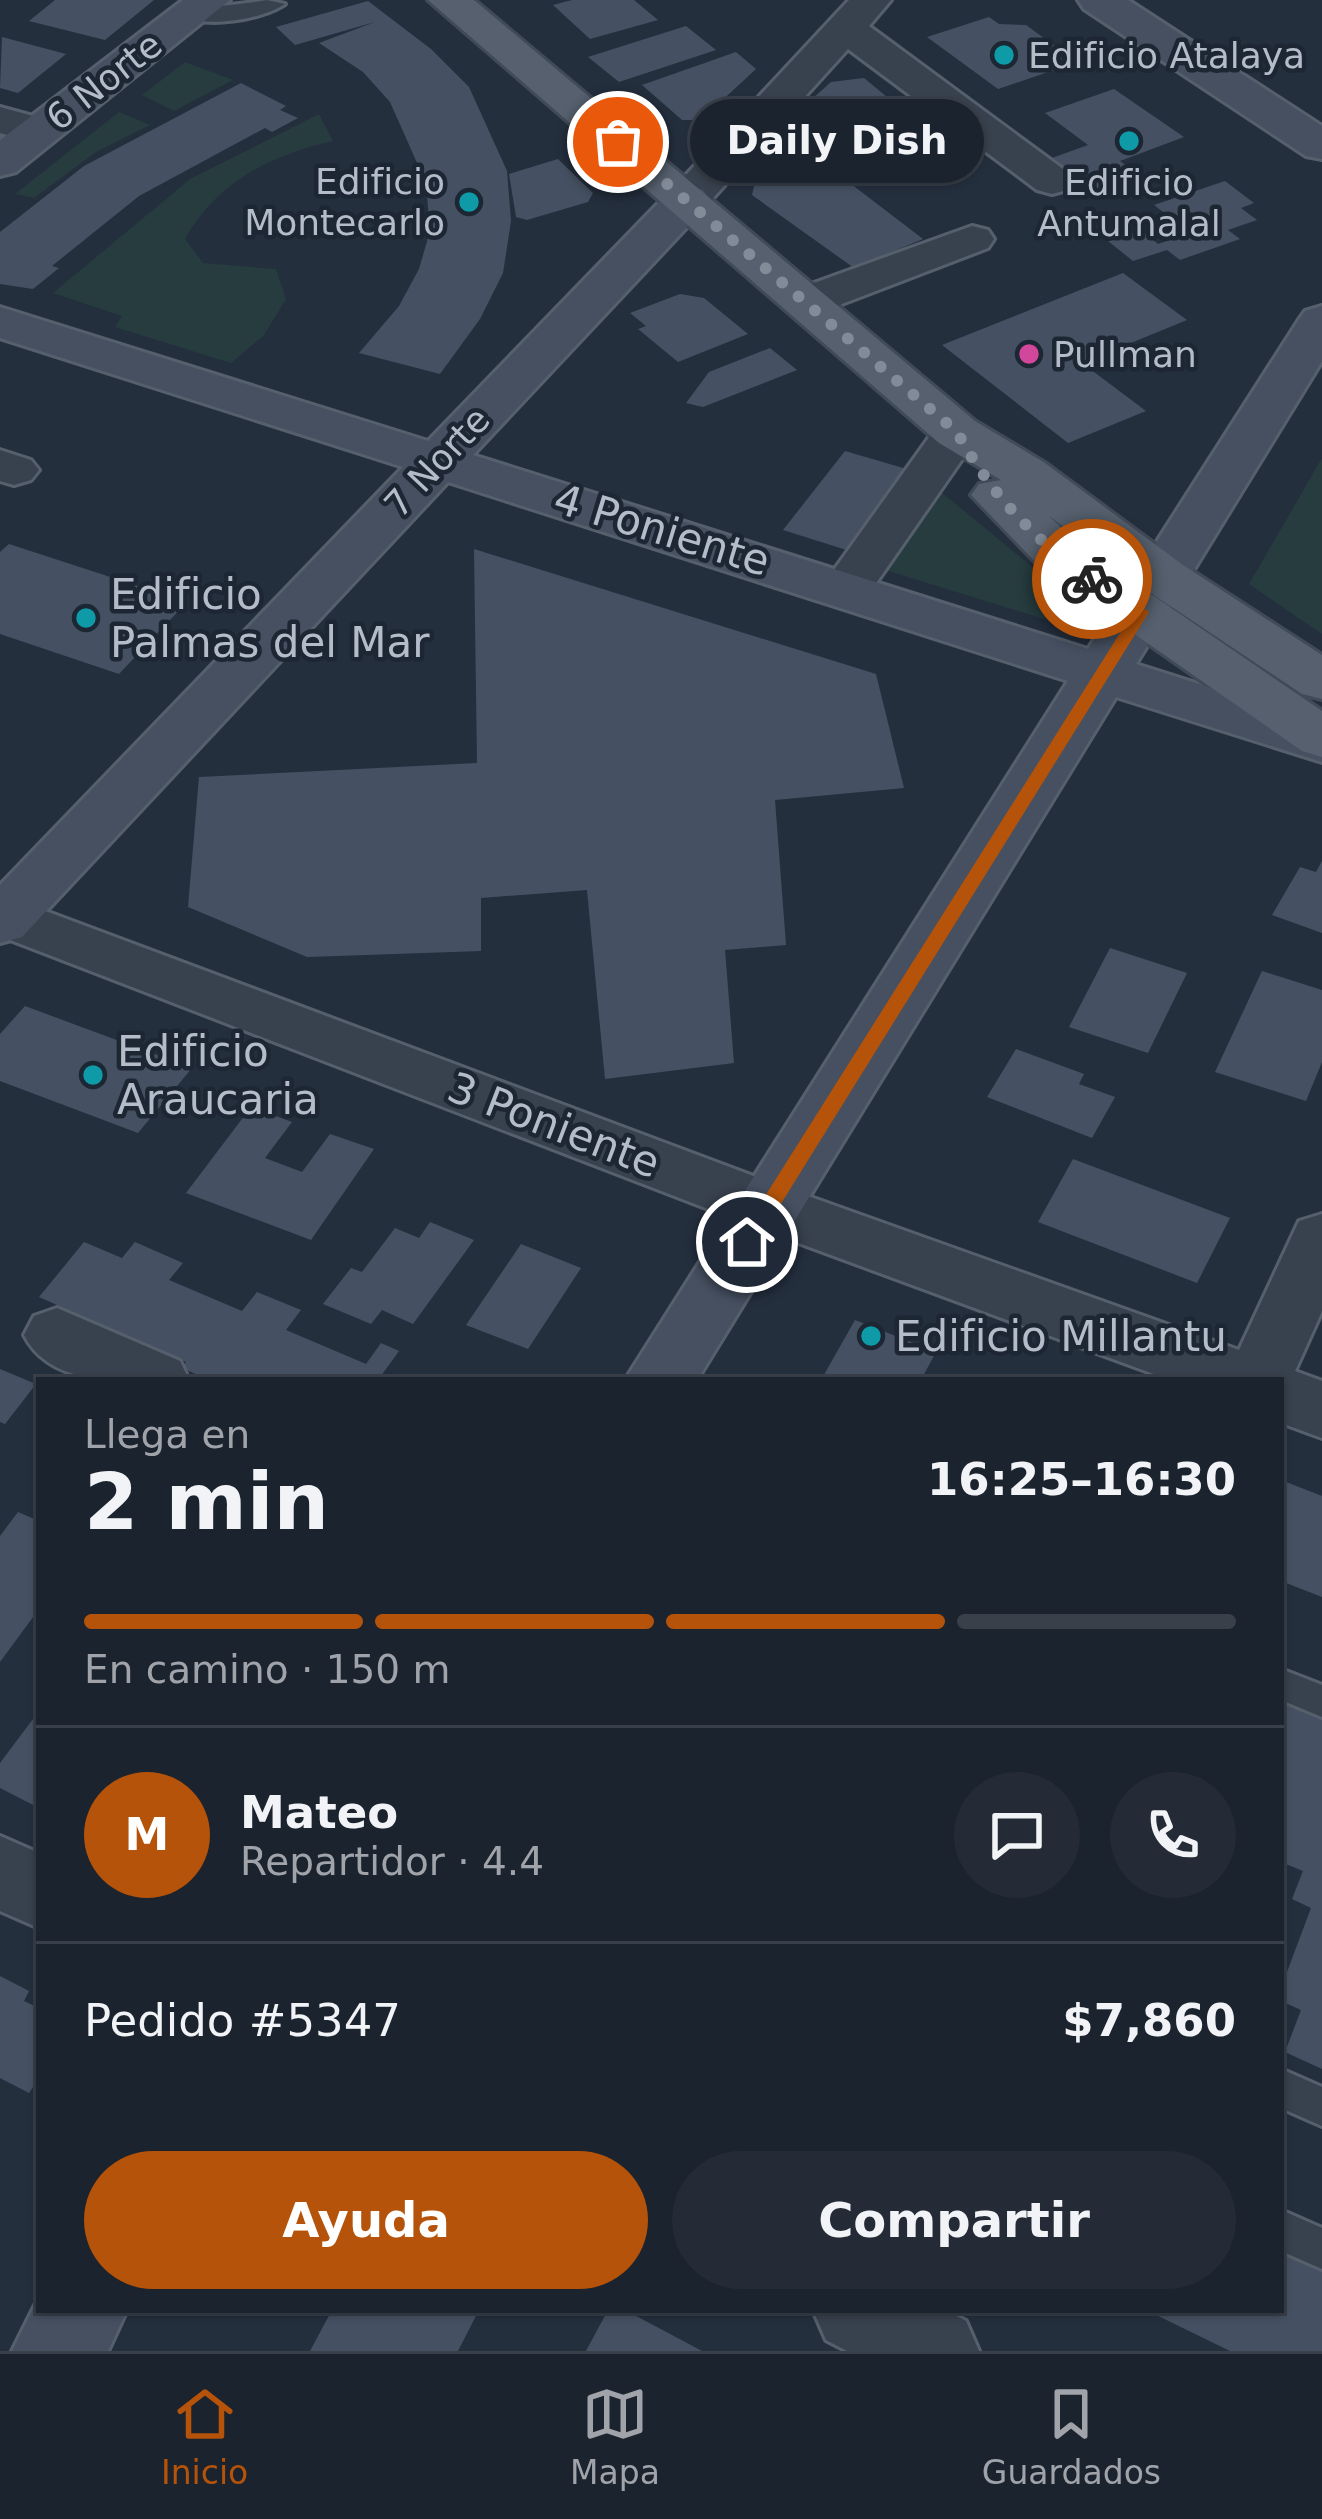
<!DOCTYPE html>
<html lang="es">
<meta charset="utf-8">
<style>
body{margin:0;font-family:"DejaVu Sans",sans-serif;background:#242b36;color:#f1f3f6;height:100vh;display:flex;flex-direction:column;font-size:45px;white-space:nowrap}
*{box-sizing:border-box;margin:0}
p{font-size:39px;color:#a0a4aa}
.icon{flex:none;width:66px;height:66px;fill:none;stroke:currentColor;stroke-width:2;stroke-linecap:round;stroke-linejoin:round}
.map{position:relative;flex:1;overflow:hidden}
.details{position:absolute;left:36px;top:1377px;width:1248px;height:936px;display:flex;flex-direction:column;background:#1b232e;border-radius:0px;box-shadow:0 3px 9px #0004,0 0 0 3px #39404a}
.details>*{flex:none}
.pin{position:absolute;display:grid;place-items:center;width:102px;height:102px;color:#fff;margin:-51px;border:6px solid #fff;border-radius:50%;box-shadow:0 3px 12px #0007}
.courier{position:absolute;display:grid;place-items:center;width:120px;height:120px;margin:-60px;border:9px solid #b45309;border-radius:50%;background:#fff;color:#222;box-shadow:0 3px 15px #0007}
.bubble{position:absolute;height:84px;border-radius:42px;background:#1b232e;box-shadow:0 3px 9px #0004,0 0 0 3px #39404a;font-size:39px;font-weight:700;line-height:84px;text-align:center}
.headline em{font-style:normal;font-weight:700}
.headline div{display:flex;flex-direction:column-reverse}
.headline{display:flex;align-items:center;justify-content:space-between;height:204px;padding:0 48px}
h1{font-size:78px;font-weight:700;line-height:90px}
.bar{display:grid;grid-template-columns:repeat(4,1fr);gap:18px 12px;align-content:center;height:144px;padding:0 48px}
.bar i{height:15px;border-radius:9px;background:#39404a}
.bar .selected{background:#b45309}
.bar p{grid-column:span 4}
.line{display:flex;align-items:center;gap:30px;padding:0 48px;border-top:3px solid #39404a}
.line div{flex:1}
.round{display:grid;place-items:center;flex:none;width:126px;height:126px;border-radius:63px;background:#242b36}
.button{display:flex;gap:24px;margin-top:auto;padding:24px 48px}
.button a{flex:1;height:138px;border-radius:72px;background:#b45309;color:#fff;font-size:48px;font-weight:700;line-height:138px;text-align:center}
.button a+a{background:#242b36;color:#f1f3f6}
.tabs{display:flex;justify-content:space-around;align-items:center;height:168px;border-top:3px solid #39404a;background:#1b232e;font-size:33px;color:#a0a4aa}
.tabs a{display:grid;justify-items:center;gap:6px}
.tabs .selected{color:#b45309}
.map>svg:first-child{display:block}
.green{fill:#263c3f}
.pier{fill:#242f3e}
.building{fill:#455162}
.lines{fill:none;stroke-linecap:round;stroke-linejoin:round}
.lane-casing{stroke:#565f6c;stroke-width:6}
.street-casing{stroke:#565f6c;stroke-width:6}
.secondary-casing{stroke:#565f6c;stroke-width:6}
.primary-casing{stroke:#414a57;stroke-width:6}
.lane{fill:#38414e;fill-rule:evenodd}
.street{fill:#38414e;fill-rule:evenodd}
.secondary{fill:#465061;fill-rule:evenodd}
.primary{fill:#56606e;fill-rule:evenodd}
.route{fill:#b45309}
.done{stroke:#828b98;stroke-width:12;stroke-dasharray:0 21.6}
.culture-dot{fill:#0f9aa8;stroke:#1d2633;stroke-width:4.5}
.hotel-dot{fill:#d1479c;stroke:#1d2633;stroke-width:4.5}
.labels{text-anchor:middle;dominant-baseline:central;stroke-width:9;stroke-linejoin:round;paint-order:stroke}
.far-poi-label{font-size:36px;fill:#b4bcc9;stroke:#1d2633;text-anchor:start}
.far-street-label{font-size:36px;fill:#b4bcc9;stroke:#1d2633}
.street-label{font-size:42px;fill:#b4bcc9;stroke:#1d2633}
.poi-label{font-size:42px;fill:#b4bcc9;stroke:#1d2633;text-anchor:start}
</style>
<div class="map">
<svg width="1322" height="2351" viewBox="0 0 1322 2351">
<rect width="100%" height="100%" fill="#242f3e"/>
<path class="green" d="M185,62L233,80L174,111L142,95Z
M119,112L150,125L96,152L34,198L15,194Z
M319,114L333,141C271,155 217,182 185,239L203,263L276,269L286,299L264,335L231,363L115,327L122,316L53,293L190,179Z
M1322,458V634L1249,584Z
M941,492L1080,606L1073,618L1057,623L882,569Z"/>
<path class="pier" d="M1249,0H1283L1322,24V49Z"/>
<path class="building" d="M55,0H154L105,40L29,21Z
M572,0H634L658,20L590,39L553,5Z
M368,1L431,49L469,87L507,171L511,221L503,273L480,319L440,374L359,353L399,306L419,269L430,231L426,183L390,102L363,72L319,43L375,22L295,45L276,27Z
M989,17L999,24L1026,25L1059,49L1052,51L1062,59L1049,63L1057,69L998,89L927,37Z
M686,26L716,50L619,82L588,57Z
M2,37L66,54L18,93L0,88Z
M736,52L756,69L701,120H682L642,85Z
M864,78L910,116L851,131L812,99L831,82Z
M241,83L286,106L280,110L298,118L272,132L265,128L139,196L52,266L59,268L33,289L0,284V232L84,166Z
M1114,89L1184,137L1120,161L1146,180L1104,195L1052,158L1088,145L1045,113Z
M936,130L970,157L907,179L873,151Z
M785,157L825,164L923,239L854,268L752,195L759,165Z
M558,159L593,193L588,202L527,220L516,217L509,174Z
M1225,181L1254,203L1241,208L1257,220L1228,230L1240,239L1180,260L1167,250L1133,261L1108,241L1141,230L1158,244L1210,226L1191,212L1171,218L1154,205Z
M1123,273L1187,320L1082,363L1146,411L1068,443L942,345Z
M680,294L704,298L748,334L678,362L638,329L646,326L630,313Z
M770,348L797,370L703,407L686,403L709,372Z
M845,451L917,472L856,553L783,530Z
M9,544L187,602L119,674L0,634V552Z
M474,549L876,674L904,788L775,800L786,945L725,950L734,1063L605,1079L587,890L481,898V951L307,957L188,907L199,777L477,763Z
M1322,861V933L1272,915L1300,867L1316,872Z
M1110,948L1187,973L1148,1053L1069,1027Z
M1262,971L1322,990V1062L1306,1101L1215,1072Z
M25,1006L192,1068L138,1133L0,1081V1034Z
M1016,1049L1084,1074L1079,1084L1115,1097L1092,1138L987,1097Z
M251,1107L292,1122L265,1158L302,1172L330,1134L374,1149L311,1240L186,1193Z
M1073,1159L1230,1218L1197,1283L1038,1222Z
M430,1222L474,1240L413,1324L382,1310L371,1324L323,1304L351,1268L362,1272L395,1228L419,1238Z
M84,1242L122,1258L135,1242L183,1263L169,1280L242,1311L257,1292L301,1310L286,1330L366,1364L381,1343L399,1351L378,1380H209L182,1368L186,1362L135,1339L129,1347L60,1316L66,1309L39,1297Z
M521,1244L581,1268L528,1349L466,1325Z
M855,1320L936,1352L921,1380H821Z
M0,1369L36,1384L5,1424L0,1422Z
M1281,1480L1322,1496V1597L1281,1581Z
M18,1512L39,1521V1609L0,1662V1536Z
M1281,1697L1322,1715V2069L1285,2052L1301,2010L1281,2001V1988L1311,1908L1292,1899L1303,1871L1281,1862Z
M39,1711V1808L0,1788V1763Z
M0,1976L29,1991L24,2001L39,2008V2078L29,2093L0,2078Z
M1281,2252L1322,2272V2351H1230L1146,2310H1281Z
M332,2310H479L458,2351H310Z
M608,2310H625L702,2351H586Z"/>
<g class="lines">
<defs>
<path id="lane" d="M267,0L285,4C263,19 204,30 181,14C191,8 248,4 267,0Z
M1281,1669L1322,1685V1717L1281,1700Z
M1281,2069L1322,2087V2126L1281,2108Z
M1281,2210L1322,2228V2269L1281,2251Z"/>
<path id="street" d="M849,0H891L869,26L1067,172L1074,181L1067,190L1052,194L1037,190L848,49L703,209L687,213L671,209L665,200L671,191Z
M0,107L55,122L61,131L55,140L40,144L0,133Z
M972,226L988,230L994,239L988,248L821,312L805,316L789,312L782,302L789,292Z
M957,417L974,422L981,432L865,599L847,604L829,599L821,588L829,577L940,422Z
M0,450L31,460L39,470L31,480L14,485L0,481Z
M0,894L791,1190L1239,1350L1299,1221L1322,1214V1311L1295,1371L1322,1381V1438L1281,1423V1380H1170L747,1224L0,936Z
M57,1308L180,1361L189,1380C135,1380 53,1392 24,1335L34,1316Z
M0,1836L39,1853V1928L0,1911Z
M813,2310H945L966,2321L979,2351H847L826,2340Z"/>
<path id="secondary" d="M183,0H230L16,172L0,176V140Z
M1078,0H1128L1322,126V159L1306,156L1084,9Z
M687,186L703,190L710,200L703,210L473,455L1088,649L1298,321L1305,311L1322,306V361L1136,664L1322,723V762L1116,697L697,1380H625L1068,681L448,482L22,937L0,943V885L403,467L0,338V307L428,441L671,190Z
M39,2297V2310H127L108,2351H12Z"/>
<path id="primary" d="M428,0H474L975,421L1045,463L1183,565L1322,655V699L1302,694L1145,589L1048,515L1082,547L1322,711V757L1302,751L1044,571L971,495L979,484L1001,480L939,443Z"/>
</defs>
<use href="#lane" class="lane-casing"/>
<use href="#street" class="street-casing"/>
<use href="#secondary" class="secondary-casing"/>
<use href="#primary" class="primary-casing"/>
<use href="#lane" class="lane"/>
<use href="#street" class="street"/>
<use href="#secondary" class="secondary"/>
<use href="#primary" class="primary"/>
</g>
<path class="route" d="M1087,575H1098L1149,612L754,1247H740V1236L1132,614L1087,583Z"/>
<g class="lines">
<path class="done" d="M618,142L957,432C990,493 1034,540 1092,579"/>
</g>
<g class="culture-dot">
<circle cx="1004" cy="55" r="12"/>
<circle cx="1129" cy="141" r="12"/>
<circle cx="469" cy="202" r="12"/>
<circle cx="86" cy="618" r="12"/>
<circle cx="93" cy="1075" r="12"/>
<circle cx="871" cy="1336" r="12"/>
</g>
<circle class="hotel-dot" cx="1029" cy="354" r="12"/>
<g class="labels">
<g class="far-poi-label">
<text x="1028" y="55">Edificio Atalaya</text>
<text x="445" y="181" text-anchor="end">Edificio<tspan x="445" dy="41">Montecarlo</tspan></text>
<text x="1129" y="182" text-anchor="middle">Edificio<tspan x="1129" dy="41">Antumalal</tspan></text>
<text x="1053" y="354">Pullman</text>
</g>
<g class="far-street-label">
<text transform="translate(104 81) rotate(-38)">6 Norte</text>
<text transform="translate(437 462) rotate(-47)">7 Norte</text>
</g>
<g class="street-label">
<text transform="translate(662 530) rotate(17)">4 Poniente</text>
<text transform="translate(554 1125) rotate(21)">3 Poniente</text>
</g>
<g class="poi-label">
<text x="110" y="594">Edificio<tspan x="110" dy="48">Palmas del Mar</tspan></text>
<text x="117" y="1051">Edificio<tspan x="117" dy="48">Araucaria</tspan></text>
<text x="895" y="1336">Edificio Millantu</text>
</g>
</g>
</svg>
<div class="pin" style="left:618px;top:142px;background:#ea580c"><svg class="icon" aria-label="bag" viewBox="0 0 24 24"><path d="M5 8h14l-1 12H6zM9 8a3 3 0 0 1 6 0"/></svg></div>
<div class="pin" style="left:747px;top:1242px;background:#1f2937"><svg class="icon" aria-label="home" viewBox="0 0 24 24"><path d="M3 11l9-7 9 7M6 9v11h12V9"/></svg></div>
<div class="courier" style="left:1092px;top:579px"><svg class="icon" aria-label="bike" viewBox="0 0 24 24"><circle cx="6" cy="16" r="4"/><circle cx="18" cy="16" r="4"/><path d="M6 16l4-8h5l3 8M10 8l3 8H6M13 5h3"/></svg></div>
<div class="bubble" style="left:690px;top:99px;width:294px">Daily Dish</div>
<section class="details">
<div class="headline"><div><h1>2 min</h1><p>Llega en</p></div><em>16:25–16:30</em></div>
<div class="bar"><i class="selected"></i><i class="selected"></i><i class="selected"></i><i></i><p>En camino · 150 m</p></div>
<div class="line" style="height:216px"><b class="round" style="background:#b45309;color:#fff">M</b><div><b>Mateo</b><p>Repartidor · 4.4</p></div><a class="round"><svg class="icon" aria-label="chat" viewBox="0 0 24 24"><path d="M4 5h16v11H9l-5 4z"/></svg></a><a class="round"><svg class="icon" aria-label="phone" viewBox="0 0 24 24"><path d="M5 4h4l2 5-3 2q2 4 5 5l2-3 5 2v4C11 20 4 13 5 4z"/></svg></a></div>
<div class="line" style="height:156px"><div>Pedido #5347</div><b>$7,860</b></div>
<div class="button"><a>Ayuda</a><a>Compartir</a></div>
</section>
</div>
<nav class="tabs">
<a class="selected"><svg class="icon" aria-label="home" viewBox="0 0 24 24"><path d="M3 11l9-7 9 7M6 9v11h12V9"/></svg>Inicio</a>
<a><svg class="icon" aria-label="map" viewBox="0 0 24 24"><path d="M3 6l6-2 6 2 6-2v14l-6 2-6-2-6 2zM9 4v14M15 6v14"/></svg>Mapa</a>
<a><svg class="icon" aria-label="saved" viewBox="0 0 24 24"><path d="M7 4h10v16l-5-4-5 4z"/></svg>Guardados</a>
</nav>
